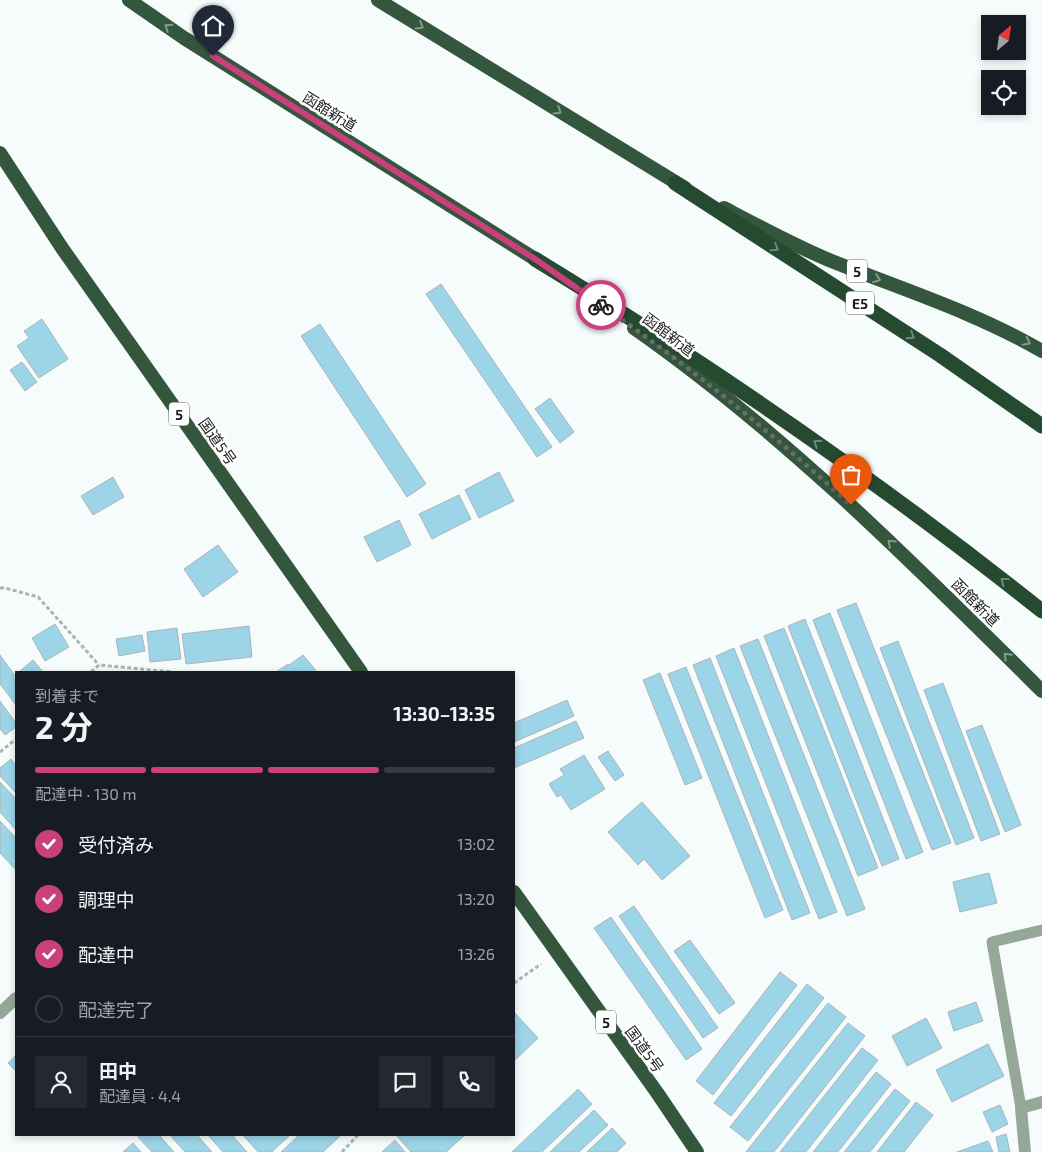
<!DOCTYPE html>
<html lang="ja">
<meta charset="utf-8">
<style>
body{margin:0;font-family:"Exo 2","Noto Sans JP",sans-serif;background:#242831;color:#f1f3f6;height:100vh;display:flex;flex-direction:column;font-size:19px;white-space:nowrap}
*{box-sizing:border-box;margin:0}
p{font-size:16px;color:#9ea1a6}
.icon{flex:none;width:28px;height:28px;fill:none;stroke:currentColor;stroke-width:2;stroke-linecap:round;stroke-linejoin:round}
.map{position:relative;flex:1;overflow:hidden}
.side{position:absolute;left:15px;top:671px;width:500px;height:465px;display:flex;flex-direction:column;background:#171b24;border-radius:0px;box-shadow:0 2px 8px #0003}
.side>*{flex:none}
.needle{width:32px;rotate:29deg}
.tools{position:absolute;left:981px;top:15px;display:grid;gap:10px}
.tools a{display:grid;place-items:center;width:45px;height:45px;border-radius:0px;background:#171b24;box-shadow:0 2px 8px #0003;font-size:25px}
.pin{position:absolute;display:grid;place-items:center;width:42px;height:42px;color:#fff;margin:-51px -21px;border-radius:50% 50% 50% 0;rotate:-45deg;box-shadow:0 0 5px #0007}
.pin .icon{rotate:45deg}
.courier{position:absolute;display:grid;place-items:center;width:50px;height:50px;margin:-25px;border:4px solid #c9407d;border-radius:50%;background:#fff;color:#222;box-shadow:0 1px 6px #0007}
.overview em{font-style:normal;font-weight:700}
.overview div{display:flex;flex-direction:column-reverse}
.overview{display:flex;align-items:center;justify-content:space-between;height:85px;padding:0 20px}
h1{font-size:32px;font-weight:700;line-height:38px}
.bar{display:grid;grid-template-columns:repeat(4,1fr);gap:8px 5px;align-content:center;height:60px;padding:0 20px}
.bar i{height:6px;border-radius:4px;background:#363941}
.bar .active{background:#c9407d}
.bar p{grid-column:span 4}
.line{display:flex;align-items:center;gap:12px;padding:0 20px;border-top:1px solid #363941}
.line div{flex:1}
.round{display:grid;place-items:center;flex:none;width:52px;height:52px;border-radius:0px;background:#242831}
ol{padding:0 20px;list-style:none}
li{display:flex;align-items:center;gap:15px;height:55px}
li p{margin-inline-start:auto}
li .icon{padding:5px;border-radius:50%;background:#c9407d;color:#fff;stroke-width:4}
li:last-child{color:#9ea1a6}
li i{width:28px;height:28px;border:2px solid #363941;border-radius:50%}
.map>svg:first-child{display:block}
.building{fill:#9cd5e7;stroke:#aeb4b6}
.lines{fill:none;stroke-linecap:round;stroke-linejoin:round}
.path{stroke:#aeb4b3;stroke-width:3;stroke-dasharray:4 2.5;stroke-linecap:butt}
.service{stroke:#95a798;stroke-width:11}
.minor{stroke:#95a798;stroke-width:12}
.trunk{stroke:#34563c;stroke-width:14}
.motorway{stroke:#254a2f;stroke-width:15}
.oneway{stroke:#859a8a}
.oneway2{stroke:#718978}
.done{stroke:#686c6b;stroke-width:5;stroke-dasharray:0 9}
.route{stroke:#c9407d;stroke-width:6}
.labels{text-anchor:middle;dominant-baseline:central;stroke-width:5;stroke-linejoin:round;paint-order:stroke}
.shield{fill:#fff;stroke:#606262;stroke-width:1}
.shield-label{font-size:14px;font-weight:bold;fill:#1c1e1e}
.street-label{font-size:15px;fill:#1c1e1e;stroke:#fff}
</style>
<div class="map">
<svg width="1042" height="1152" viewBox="0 0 1042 1152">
<rect width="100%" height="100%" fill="#f5fcfb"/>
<path class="building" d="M441,284L552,447L537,457L426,294Z
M42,319L68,359L39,378L17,346L29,338L24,331Z
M320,324L426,484L407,497L301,336Z
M22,362L37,382L25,391L10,370Z
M550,398L574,432L560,443L535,409Z
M499,472L514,501L479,518L465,490Z
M113,477L124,497L93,515L81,496Z
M459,495L471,519L432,539L419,514Z
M399,520L411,545L377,562L364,537Z
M218,545L238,572L203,597L184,569Z
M856,603L951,843L932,850L837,610Z
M830,613L923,852L906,859L813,620Z
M805,619L899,859L882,866L788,626Z
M55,624L69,647L45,661L32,638Z
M249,626L252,657L186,664L182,634Z
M177,628L181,659L150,662L147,632Z
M784,628L878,868L858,876L764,636Z
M142,635L145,651L119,656L116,639Z
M758,639L865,909L847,916L740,646Z
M898,641L974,838L956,845L880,648Z
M734,648L837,912L819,919L716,656Z
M0,655L16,677V705L0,684Z
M303,655L317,672H276L288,664L289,665Z
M710,658L810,913L792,920L693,665Z
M33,660L43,672H22L20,671Z
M686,667L783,910L765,918L668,674Z
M660,673L702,778L685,785L643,680Z
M943,683L1000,834L981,841L924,690Z
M567,700L574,716L514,742V723Z
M0,701L16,723V727L5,735L0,729Z
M576,721L584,738L514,768V748Z
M982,725L1021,825L1005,832L966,731Z
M608,751L624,775L615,781L598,757Z
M584,755L605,789L571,810L561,795L557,797L549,784L564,775L560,769Z
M11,759L16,765V793L0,776V768Z
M0,782L16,799V830L0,812Z
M642,802L690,856L662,880L644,859L638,865L608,832Z
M0,821L16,838V870L0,853Z
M989,873L997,903L960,912L953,882Z
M634,906L718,1028L703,1038L619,916Z
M611,917L702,1049L686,1060L594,928Z
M690,940L735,1003L719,1014L674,951Z
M780,972L797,985L713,1095L696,1081Z
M807,984L824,998L731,1116L714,1103Z
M976,1002L983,1021L954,1031L948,1012Z
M828,1003L846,1017L748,1141L730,1127Z
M514,1012L538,1038L514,1061Z
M926,1018L942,1048L907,1066L892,1036Z
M848,1023L865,1036L774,1152H746Z
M988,1044L1004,1076L952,1102L936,1070Z
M862,1048L878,1060L806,1152H780Z
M16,1055V1071L8,1063Z
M876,1072L891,1084L838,1152H813Z
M578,1089L592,1104L542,1152H512Z
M895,1089L910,1101L870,1152H844Z
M916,1102L933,1115L904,1152H877Z
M1000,1105L1008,1124L992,1132L983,1112Z
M594,1110L608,1125L579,1152H550Z
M612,1128L626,1143L617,1152H587Z
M1006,1134L1010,1152H999L996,1137Z
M140,1135H159L174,1152H152L138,1137Z
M170,1135H197L212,1152H185Z
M208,1135H232L247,1152H223Z
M243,1135H290L272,1152H258Z
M299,1135H341L323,1152H281Z
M396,1135H465L446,1152H411Z
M395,1140L405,1152H382Z
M988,1141L993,1152H957Z
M133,1143L141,1152H123Z"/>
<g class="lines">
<path class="path" d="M0,588H5L38,597L99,665
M91,672L99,665L173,672
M0,752L16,739
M514,983L541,964
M342,1152L358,1135"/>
<path class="service" d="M1021,1108L992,942L1042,930"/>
<path class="minor" d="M0,1013L16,998
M1025,1152L1021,1108L1042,1102"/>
<path class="trunk" d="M129,0L184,38L543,264
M378,0L685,188
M0,153L62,248L361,672
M724,208C758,226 793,245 829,260C901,289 975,312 1042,351
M634,328C784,433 913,563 1042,691
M514,892L658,1094L697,1152"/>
<path class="motorway" d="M675,183L940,355L1042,426
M535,259C597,297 660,336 721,377C831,451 938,528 1042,611"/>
</g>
<defs><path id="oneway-chevron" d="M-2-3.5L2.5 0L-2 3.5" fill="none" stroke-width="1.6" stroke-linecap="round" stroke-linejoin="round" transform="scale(1.25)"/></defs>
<g class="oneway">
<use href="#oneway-chevron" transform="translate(420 26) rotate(32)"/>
<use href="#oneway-chevron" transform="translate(168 27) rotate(-146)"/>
<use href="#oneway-chevron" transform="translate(558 111) rotate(32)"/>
<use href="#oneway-chevron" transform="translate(877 279) rotate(21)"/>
<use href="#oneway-chevron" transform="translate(1027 342) rotate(27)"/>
<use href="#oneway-chevron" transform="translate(891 543) rotate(-136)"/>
<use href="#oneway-chevron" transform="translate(1007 656) rotate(-135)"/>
</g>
<g class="oneway2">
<use href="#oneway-chevron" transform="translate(775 248) rotate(33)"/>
<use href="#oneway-chevron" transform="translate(911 336) rotate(33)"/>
<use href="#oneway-chevron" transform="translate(817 443) rotate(-146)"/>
<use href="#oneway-chevron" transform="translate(1004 581) rotate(-142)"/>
</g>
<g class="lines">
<path class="done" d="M601,305C689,366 772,433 851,505"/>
<path class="route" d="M213,56L535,259L601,305"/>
</g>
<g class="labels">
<g class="shield">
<rect x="847" y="259.5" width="20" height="23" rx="4"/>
<rect x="846" y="291.5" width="28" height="23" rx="4"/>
<rect x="169" y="402.5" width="20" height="23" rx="4"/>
<rect x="596" y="1010.5" width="20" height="23" rx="4"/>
</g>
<g class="shield-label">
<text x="857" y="271">5</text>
<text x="860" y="303">E5</text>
<text x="179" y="414">5</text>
<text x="606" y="1022">5</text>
</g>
<g class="street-label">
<text transform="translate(330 111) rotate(32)">函館新道</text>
<text transform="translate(669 334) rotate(37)">函館新道</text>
<text transform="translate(218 441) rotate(55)">国道5号</text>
<text transform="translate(976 602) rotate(45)">函館新道</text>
<text transform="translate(645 1049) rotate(54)">国道5号</text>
</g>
</g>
</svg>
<div class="tools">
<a><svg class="needle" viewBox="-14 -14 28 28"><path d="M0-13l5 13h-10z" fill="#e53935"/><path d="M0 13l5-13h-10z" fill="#9ea1a6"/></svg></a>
<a><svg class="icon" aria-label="locate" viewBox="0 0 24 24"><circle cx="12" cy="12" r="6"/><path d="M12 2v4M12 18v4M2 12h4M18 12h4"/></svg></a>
</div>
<div class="pin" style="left:851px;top:505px;background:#ea580c"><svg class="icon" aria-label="bag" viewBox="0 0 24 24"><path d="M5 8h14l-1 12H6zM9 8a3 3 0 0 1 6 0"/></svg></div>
<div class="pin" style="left:213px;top:56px;background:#1f2937"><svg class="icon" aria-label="home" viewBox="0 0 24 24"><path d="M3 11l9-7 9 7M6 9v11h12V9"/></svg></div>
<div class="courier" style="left:601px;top:305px"><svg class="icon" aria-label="bike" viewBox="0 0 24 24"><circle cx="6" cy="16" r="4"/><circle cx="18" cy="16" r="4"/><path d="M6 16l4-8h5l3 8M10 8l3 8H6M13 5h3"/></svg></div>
<section class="side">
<div class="overview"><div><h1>2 分</h1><p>到着まで</p></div><em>13:30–13:35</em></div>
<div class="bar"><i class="active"></i><i class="active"></i><i class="active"></i><i></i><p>配達中 · 130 m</p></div>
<ol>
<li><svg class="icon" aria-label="check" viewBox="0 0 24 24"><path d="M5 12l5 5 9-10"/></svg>受付済み<p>13:02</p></li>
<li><svg class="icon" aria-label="check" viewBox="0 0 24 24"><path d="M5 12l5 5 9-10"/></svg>調理中<p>13:20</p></li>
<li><svg class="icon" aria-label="check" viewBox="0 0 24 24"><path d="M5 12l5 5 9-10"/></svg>配達中<p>13:26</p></li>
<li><i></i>配達完了</li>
</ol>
<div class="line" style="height:90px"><a class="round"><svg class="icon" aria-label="person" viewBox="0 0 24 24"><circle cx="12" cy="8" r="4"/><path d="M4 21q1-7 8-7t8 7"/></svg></a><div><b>田中</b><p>配達員 · 4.4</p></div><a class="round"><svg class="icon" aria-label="chat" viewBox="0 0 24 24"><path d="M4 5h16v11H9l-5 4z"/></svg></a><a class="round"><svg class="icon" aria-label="phone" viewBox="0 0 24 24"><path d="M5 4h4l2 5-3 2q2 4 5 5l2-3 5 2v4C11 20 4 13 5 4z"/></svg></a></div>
</section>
</div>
